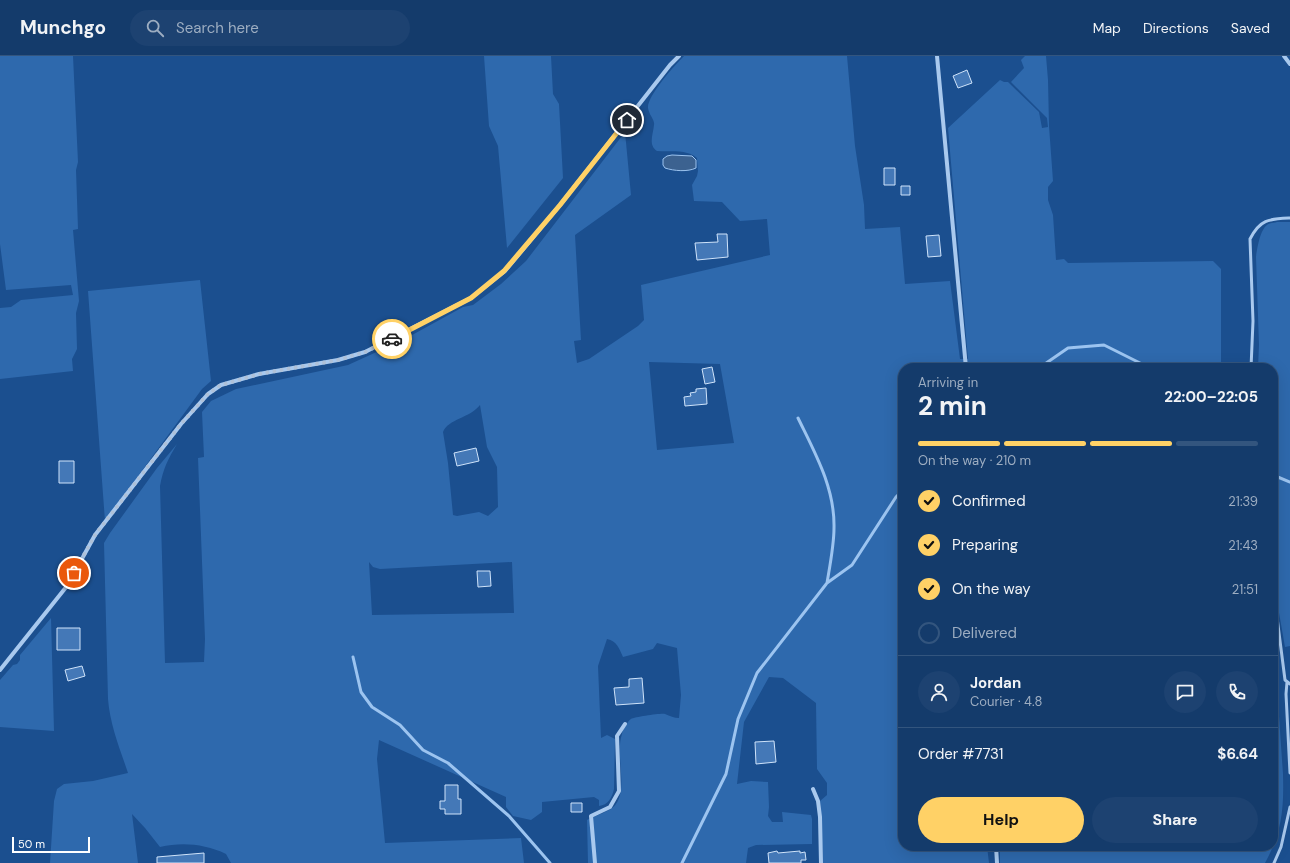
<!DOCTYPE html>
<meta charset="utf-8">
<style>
body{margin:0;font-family:"DM Sans",sans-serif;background:#1d4271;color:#f1f3f6;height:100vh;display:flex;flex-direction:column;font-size:15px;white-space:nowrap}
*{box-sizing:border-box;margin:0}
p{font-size:13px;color:#9dadc1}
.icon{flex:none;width:22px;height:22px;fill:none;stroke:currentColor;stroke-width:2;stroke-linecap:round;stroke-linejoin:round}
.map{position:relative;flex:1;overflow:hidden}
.details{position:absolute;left:898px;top:307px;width:380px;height:488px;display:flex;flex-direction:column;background:#143b6b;border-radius:16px;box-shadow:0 4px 16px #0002,0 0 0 1px #33557e}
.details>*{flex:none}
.scale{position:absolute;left:12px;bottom:10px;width:78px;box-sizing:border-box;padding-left:4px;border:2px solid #fff;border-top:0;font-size:11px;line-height:14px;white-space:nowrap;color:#fff;-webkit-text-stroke:3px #1b4f8f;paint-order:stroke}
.pin{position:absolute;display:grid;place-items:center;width:34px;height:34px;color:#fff;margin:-17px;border:2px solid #fff;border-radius:50%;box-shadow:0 1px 4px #0007}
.courier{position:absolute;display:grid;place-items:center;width:40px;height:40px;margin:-20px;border:3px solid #ffd166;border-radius:50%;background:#fff;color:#222;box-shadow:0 1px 5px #0007}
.headline em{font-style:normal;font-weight:700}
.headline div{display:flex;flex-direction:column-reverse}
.headline{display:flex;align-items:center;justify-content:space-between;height:68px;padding:0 20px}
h1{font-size:26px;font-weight:700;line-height:30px}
.bar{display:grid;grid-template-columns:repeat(4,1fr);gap:6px 4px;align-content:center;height:48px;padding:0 20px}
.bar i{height:5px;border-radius:3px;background:#33557e}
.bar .current{background:#ffd166}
.bar p{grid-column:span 4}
.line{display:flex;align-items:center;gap:10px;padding:0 20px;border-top:1px solid #33557e}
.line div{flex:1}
.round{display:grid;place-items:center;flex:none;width:42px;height:42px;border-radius:21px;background:#1d4271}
ol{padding:0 20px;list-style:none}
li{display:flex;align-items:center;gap:12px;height:44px}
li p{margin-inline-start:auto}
li .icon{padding:4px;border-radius:50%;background:#ffd166;color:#111;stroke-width:4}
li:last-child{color:#9dadc1}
li i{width:22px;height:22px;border:2px solid #33557e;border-radius:50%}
.button{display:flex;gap:8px;margin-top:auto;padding:8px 20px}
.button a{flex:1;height:46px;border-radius:24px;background:#ffd166;color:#111;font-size:16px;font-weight:700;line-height:46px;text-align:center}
.button a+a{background:#1d4271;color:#f1f3f6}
header{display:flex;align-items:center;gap:24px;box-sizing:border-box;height:56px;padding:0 20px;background:#143b6b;border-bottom:1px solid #33557e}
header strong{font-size:19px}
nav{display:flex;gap:22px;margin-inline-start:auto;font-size:14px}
.search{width:280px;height:36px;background:#1d4271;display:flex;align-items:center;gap:10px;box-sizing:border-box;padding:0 14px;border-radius:22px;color:#9dadc1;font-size:15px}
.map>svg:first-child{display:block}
.green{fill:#2e69ad;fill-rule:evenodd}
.water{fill:#3c6290;stroke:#9cc4f0}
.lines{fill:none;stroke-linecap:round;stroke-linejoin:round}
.stream{stroke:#9cc4f0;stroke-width:3}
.building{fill:#4478b7;stroke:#cfe3fa}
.lane{stroke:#a9c9ee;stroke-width:3}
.street{stroke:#a9c9ee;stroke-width:4}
.done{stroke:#afc1d8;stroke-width:4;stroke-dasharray:0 7.2}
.route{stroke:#ffd166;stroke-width:5}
</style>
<header>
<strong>Munchgo</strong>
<div class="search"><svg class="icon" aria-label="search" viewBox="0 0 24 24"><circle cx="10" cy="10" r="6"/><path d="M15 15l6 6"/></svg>Search here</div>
<nav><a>Map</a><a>Directions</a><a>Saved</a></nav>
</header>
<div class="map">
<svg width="1290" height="807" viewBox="0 0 1290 807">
<rect width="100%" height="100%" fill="#1b4f8f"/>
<path class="green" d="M0,0H73L78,106L76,114L78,173L73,174L79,245L76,257L77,293L72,303L73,315L0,323V252L11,251L21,244L73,239L71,229L6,234L0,188Z
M484,0H551L553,38L559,48L563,122L507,192L498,90L489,70Z
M684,0H847L855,90L864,149L865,173L900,171L905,228L950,225L960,303H968L948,72L1000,24L1004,26H1008L1039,56L1042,72L1048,71L1047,62L1011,26L1024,12L1021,4L1025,0H1046L1048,24L1049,70L1053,125L1048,131V144L1053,159L1056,204L1064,203L1068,207L1213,205L1221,213V312H903V790H987L989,807H823L820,745L827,739V727L817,713L816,647L783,622L769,621L744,666L737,728L751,725L768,726L769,751L768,760L772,766H783L782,756L811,759L812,763V788L756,789L748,792L746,807H588L587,764C594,760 612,755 616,748C628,731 615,698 622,678C622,675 624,672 626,670C627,667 629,664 631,663C635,661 661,657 665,658C670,660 674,662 679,662L681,639L677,592L657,587L653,593L623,601C619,592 617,585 607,583L598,610L601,682L607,679L615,683L614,733C612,742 608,749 599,750V744L594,741L542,746V756L531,764L513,760L506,751V741L379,684L377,703L385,787L521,782L524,807H231L226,798C205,788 182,786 160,791L145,772L132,758L138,807H50L54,745L57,733L64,728L93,725L128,717C120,693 110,669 108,643L104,487L110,477L157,412L177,388C168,403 163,413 160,430L165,607L204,606L205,583L198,402L204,401L202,356L211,345L236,333L348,309L403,284L463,251L473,249L501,228L526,205L625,76L631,139L575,179L581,284L574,285L577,307L589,303L638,270L644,264L641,229L770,199L767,163L740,165L722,146L694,145L692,129L697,120L698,115L697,102C687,93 670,96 657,95C648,89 653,79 654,69C655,64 649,59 648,52C647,40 675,9 684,0ZM649,306L720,308L734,387L657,394ZM480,349L487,391L497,411L498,451L488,460L479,456L457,460L453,459L448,407L443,376C448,363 470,362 480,349ZM369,506L373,511L380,513L512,506L514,557L372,559Z
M1277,166H1290V590L1285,591L1275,534L1274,478V460H1273V312H1258L1259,289L1256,201C1257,193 1260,174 1267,169C1269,167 1274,167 1277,166Z
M200,224L211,325L202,333L105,465L88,235Z
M51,562L54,675L0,671V624L13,609L17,608L20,604V599Z
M1273,573L1283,718C1284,753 1282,776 1265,807H1000V790H1273Z"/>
<path class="water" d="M672,99L692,100L696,104V112C688,116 674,115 665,112L663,109V103L667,100Z"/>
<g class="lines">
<path class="stream" d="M1039,312L1068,292L1104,289L1150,312
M798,362C815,397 835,432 834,472C834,489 830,509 827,527
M1273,419L1290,426
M353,601L361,636L372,651L400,669L423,694L448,707L509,760L550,807
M682,807L726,718L738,663L757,617L827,527L852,509L896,441L903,434"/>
</g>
<path class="building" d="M967,14L972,27L958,32L953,20Z
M884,112H895V129H884Z
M901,130H910V139H901Z
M717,178H727L728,201L697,204L695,187L718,186Z
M939,179L941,200L928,201L926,180Z
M712,311L715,326L705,328L702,313Z
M706,332L707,348L685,350L684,341L691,340L690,337L696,336V333Z
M476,392L479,405L457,410L454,397Z
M59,405H74V427H59Z
M477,515H490L491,530L478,531Z
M57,572H80V594H57Z
M82,610L85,620L68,625L65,614Z
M642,622L644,647L616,649L614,632L629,631V623Z
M774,685L776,706L756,708L755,686Z
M445,729H458V743H461V758H445V753H440V745H445Z
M571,747H582V756H571Z
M777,795L778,797L800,795V797L805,796L806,804H801V807H769L768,797Z
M204,797V807H157V801Z"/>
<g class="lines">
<path class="lane" d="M1251,312L1253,265L1250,183C1260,163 1269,163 1290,162
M1273,530L1285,624L1290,628
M1287,626L1286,638L1290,717
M1274,807L1281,791L1290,751"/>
<path class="street" d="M937,0L966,312
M1284,0L1290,8
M0,614L67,530L95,479L181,368L208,338L221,329L259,318L338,304L365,296L471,242L505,215L560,149L670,9L679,0
M813,733L818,745L820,761L821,807
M996,790L997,807
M595,807L591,760L610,751L619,735L617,680L625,668"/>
</g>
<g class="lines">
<path class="done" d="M74,517L95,479L181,368L208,338L221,329L259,318L338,304L365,296L392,283"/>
<path class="route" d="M392,283L471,242L504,215L560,149L627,64"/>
</g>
</svg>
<div class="scale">50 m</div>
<div class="pin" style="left:74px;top:517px;background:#ea580c"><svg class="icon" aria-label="bag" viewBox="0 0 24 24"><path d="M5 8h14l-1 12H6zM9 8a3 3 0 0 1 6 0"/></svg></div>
<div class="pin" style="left:627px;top:64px;background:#1f2937"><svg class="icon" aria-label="home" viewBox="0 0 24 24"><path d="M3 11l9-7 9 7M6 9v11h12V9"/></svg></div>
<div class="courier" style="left:392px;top:283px"><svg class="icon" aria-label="car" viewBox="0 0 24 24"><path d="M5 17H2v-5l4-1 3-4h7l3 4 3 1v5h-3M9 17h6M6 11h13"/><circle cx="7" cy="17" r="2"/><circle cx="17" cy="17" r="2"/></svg></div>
<section class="details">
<div class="headline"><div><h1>2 min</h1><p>Arriving in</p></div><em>22:00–22:05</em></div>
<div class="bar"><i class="current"></i><i class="current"></i><i class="current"></i><i></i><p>On the way · 210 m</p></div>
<ol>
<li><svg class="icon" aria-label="check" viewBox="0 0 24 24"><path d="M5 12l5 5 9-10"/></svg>Confirmed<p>21:39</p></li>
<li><svg class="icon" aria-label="check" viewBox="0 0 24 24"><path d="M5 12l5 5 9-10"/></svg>Preparing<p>21:43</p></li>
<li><svg class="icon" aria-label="check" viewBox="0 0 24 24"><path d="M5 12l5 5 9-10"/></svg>On the way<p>21:51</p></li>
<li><i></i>Delivered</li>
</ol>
<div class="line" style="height:72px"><a class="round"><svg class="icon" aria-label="person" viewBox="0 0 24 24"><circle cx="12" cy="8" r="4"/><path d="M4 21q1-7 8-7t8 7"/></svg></a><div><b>Jordan</b><p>Courier · 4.8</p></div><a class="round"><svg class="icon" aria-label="chat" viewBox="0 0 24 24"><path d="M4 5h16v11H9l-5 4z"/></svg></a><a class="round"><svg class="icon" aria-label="phone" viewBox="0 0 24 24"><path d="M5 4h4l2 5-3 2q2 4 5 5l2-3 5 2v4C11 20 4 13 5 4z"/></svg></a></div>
<div class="line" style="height:52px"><div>Order #7731</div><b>$6.64</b></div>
<div class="button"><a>Help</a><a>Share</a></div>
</section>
</div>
